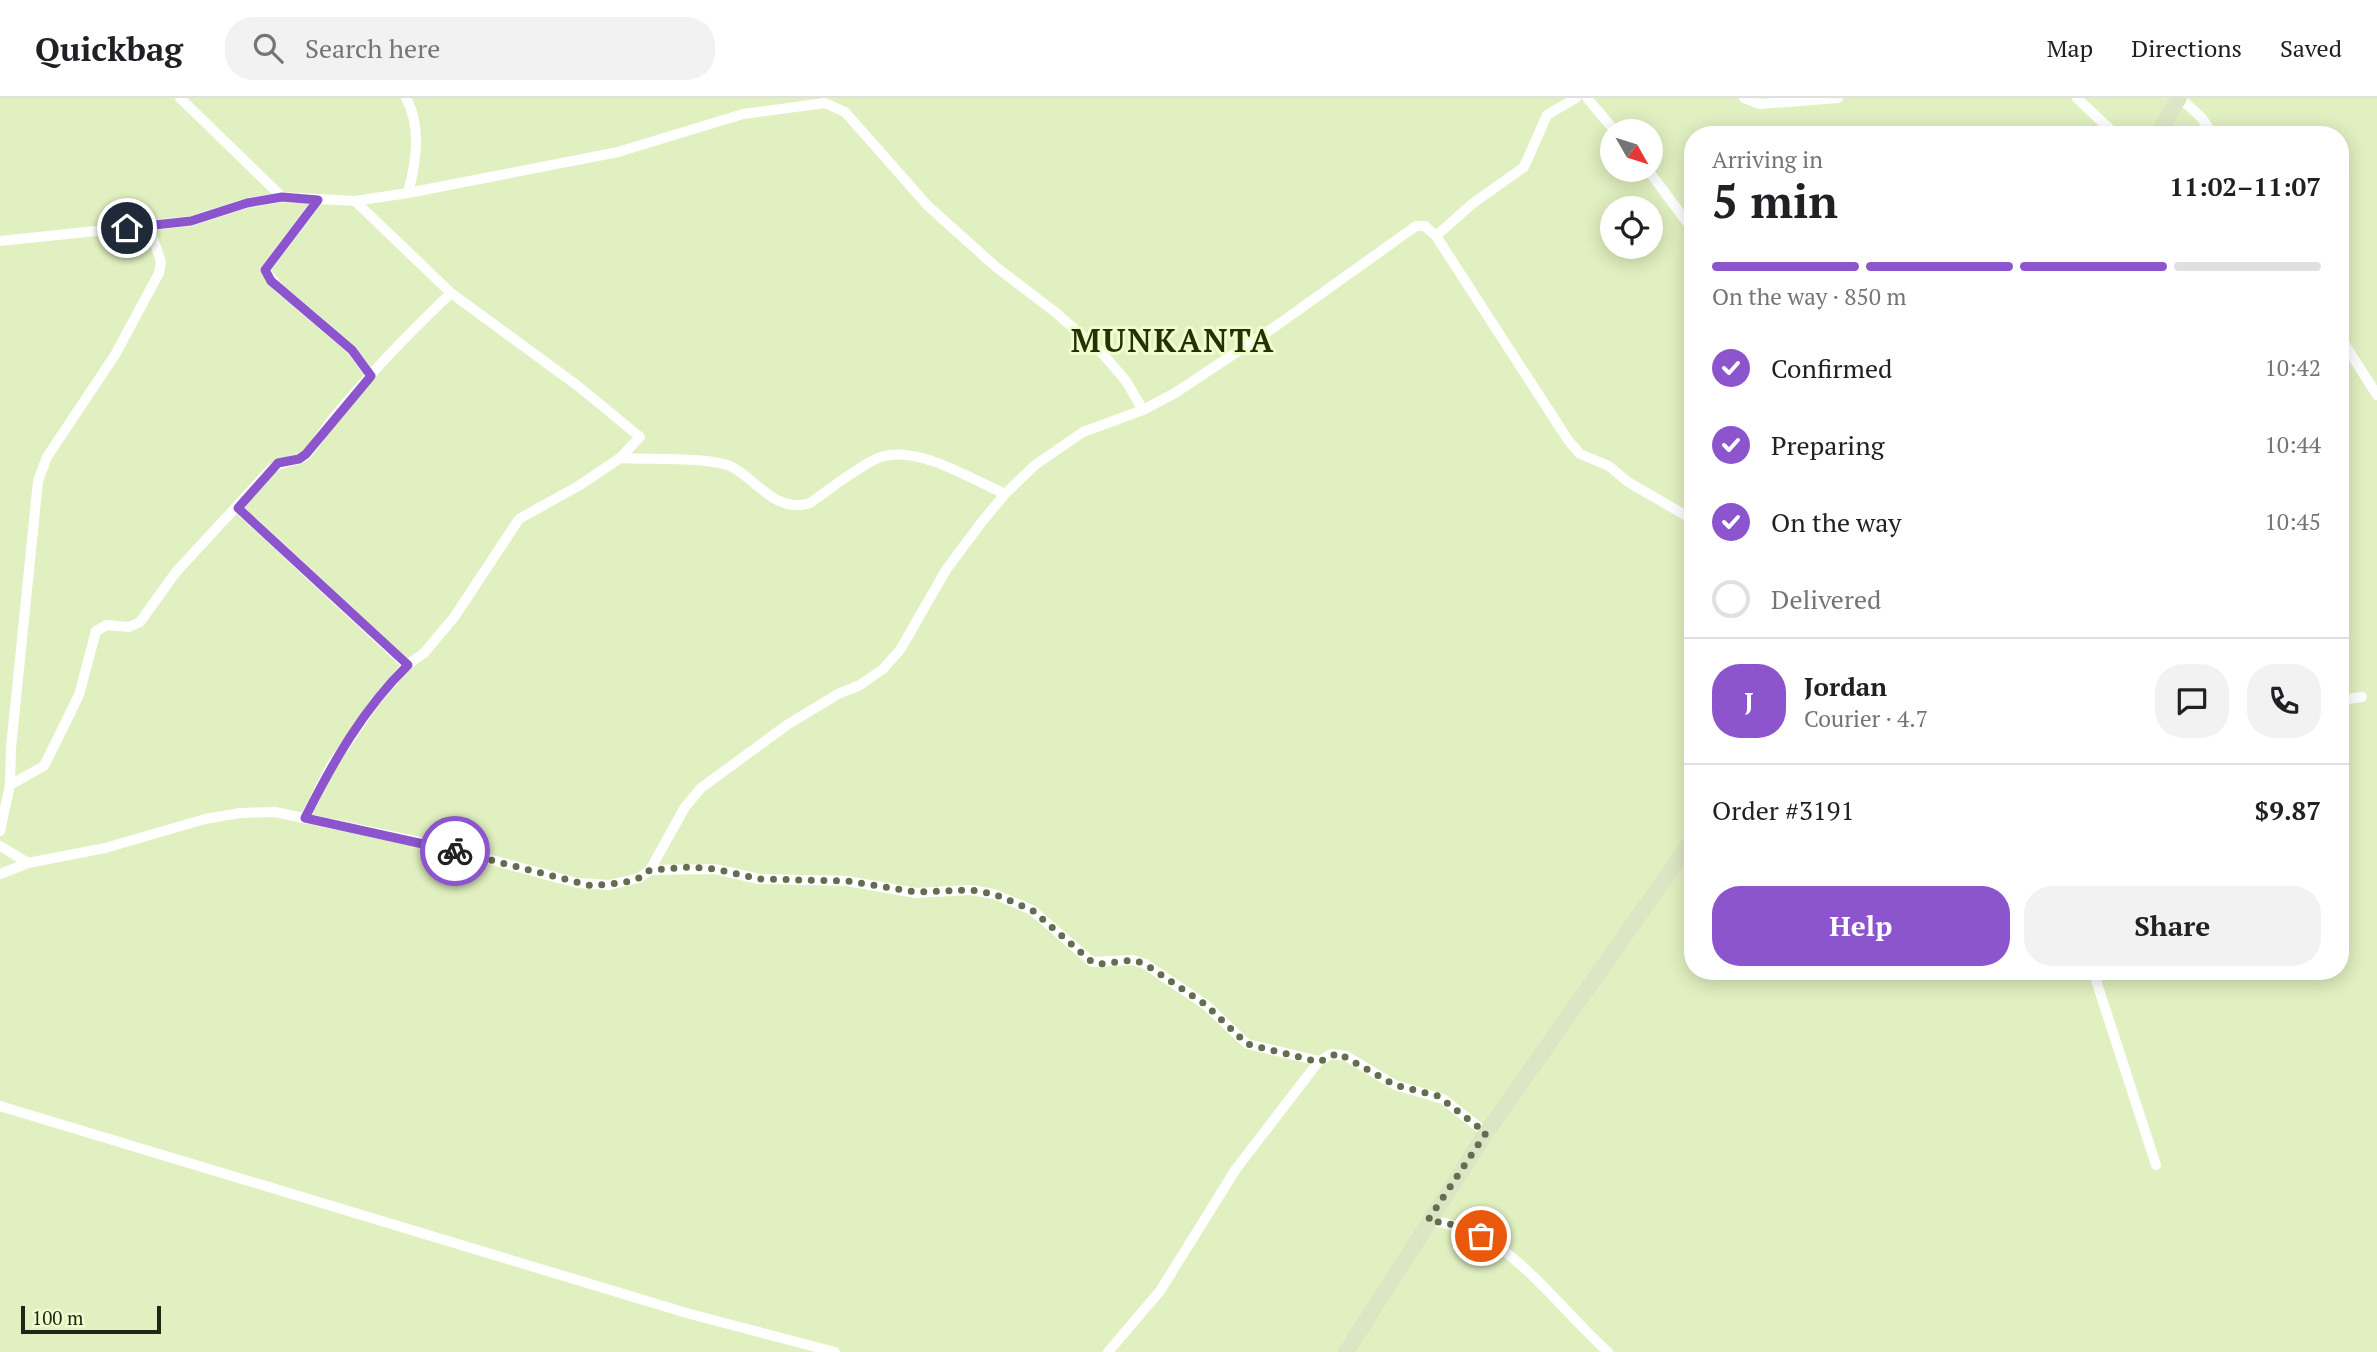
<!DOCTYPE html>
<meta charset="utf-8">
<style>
body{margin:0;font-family:"PT Serif",serif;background:#f2f2f2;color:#202124;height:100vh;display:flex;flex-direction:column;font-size:26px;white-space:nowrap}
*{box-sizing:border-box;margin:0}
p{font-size:23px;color:#757577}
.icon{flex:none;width:38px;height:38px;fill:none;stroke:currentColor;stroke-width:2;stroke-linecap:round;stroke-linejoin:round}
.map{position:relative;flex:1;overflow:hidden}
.sheet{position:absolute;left:1684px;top:28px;width:665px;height:854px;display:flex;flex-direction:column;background:#fff;border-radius:28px;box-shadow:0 4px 18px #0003}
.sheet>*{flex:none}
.needle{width:46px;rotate:129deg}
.buttons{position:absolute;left:1600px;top:21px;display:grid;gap:14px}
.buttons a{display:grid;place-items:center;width:63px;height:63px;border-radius:50%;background:#fff;box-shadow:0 4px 18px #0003;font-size:35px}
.scale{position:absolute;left:21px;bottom:18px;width:140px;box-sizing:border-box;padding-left:7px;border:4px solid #212614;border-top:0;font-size:19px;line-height:24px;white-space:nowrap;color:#212614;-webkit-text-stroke:5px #eefecd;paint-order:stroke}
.pin{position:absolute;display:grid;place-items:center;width:60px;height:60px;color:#fff;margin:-30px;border:4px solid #fff;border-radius:50%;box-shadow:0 2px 7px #0007}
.courier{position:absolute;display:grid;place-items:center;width:70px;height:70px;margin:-35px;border:5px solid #8c55cd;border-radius:50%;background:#fff;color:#222;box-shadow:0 2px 9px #0007}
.headline em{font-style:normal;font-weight:700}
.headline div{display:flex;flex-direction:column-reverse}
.headline{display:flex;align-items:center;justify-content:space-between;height:119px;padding:0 28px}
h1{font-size:46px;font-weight:700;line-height:52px}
.bar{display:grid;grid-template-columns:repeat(4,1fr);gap:10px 7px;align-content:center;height:84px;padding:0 28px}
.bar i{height:9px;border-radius:5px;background:#e0e0e0}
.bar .active{background:#8c55cd}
.bar p{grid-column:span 4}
.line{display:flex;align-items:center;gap:18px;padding:0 28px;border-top:2px solid #e0e0e0}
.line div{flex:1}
.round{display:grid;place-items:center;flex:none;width:74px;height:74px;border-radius:28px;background:#f2f2f2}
ol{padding:0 28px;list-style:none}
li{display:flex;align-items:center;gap:21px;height:77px}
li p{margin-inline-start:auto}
li .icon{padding:7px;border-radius:50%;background:#8c55cd;color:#fff;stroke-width:4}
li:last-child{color:#757577}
li i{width:38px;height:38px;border:4px solid #e0e0e0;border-radius:50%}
.button{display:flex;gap:14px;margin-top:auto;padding:14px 28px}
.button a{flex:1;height:80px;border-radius:28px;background:#8c55cd;color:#fff;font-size:28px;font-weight:700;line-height:80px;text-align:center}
.button a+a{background:#f2f2f2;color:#202124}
header{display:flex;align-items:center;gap:42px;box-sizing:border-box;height:98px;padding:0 35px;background:#fff;border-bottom:2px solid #e0e0e0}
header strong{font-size:33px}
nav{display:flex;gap:38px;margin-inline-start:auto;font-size:24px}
.search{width:490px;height:63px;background:#f2f2f2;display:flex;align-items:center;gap:18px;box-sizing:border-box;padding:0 24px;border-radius:28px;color:#757577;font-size:26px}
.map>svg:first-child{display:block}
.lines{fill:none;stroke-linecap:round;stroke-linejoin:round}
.minor{stroke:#fff;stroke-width:10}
.secondary{stroke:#dde6c4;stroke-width:16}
.done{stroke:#646d50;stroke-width:7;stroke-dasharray:0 12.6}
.route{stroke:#8c55cd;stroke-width:9}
.labels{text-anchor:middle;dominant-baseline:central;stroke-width:6;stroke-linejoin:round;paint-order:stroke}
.district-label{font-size:32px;font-weight:bold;letter-spacing:2px;fill:#263005;stroke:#eefecd}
</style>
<header>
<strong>Quickbag</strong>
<div class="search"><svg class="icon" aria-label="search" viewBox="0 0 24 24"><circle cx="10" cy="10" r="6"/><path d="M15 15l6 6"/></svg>Search here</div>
<nav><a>Map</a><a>Directions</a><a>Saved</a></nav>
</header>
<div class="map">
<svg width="2377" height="1254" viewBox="0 0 2377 1254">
<rect width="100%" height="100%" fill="#e1f0c0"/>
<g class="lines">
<path class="minor" d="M180,0L282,99
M406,0C422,29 416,65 408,95
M1587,0L1615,33
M1744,0L1760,6L1838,0
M2077,0L2116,37
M2180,0L2202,20L2213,37
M1648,72L1692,131
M318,102L265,172L279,190L352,252L371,278
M1436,138L1472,106L1524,69L1547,17L1576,0
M0,143L191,123L247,105L282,99L355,103L408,95L618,54L743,16L825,5L845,14L928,108L996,169L1055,214L1102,255L1126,283L1143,312
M1692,145L1690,158L1692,184
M2340,239L2377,297
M620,360C648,362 714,358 734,370C759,385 778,416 810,405C830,391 856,370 878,360C914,345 971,381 1005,396
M238,410L407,567
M2340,602L2362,599
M10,687L44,668L79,597L96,533L107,527L129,529L140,524L176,474L271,371C282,362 296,365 306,357C317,346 325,330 335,318C371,274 410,234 451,195
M305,720L331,668L375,604L407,567L424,555L455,518L519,421L580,387L620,360L640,339L578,288L451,195L355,103
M0,733L10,687L11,650L38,383L47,359L115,257L159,175L161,164L149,128
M0,748L28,765
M650,772L715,771L759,781L847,783L916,795L971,792L994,796L1032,812L1092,864L1133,862L1145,866L1206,907L1247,946L1319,963L1331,956L1346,958L1395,987L1443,1001L1486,1035
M0,776L28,765L105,750L205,721L240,715L275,714L444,749L577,785L609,787L639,780L650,772L685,709L701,690L787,627L838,596L860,587L883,571L900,552L946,472L981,425L1005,396L1035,367L1083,334L1143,312L1175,295L1276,228L1416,128H1425L1436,138L1568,342L1580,356L1609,368L1628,384L1692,421
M2093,873L2156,1067
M0,1008L690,1216L835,1254
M1428,1122C1446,1125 1464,1129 1480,1137C1525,1161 1569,1219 1608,1254
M1108,1254L1160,1193L1236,1071L1319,963"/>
<path class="secondary" d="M2157,37L2179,0
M1346,1254L1486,1035L1692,742"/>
</g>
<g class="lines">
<path class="done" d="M455,753L592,788L626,784L639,780L650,772L691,769L715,771L760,781L848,783L916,794L971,792L994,796L1032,812L1092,864L1101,866L1133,862L1145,866L1206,907L1247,946L1319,964L1338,955L1395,987L1438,998L1486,1035L1428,1122L1459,1128L1481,1138"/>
<path class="route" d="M127,130L191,123L247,105L282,99L318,102L265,172L271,183L352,252L371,278L306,356L299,361L278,365L238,410L408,567C363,611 333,664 305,720L455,753"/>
</g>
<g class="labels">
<g class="district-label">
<text x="1173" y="242">MUNKANTA</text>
</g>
</g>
</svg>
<div class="buttons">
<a><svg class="needle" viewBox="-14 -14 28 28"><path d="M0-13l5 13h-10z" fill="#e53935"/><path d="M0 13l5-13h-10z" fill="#757577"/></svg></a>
<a><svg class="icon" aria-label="locate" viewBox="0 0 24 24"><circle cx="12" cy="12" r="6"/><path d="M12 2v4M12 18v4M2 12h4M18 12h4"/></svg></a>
</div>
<div class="scale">100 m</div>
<div class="pin" style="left:1481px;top:1138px;background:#ea580c"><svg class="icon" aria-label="bag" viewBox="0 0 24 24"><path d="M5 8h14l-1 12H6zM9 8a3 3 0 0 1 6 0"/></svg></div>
<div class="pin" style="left:127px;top:130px;background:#1f2937"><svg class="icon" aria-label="home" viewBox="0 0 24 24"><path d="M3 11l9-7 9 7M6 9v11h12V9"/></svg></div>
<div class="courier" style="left:455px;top:753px"><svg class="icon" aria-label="bike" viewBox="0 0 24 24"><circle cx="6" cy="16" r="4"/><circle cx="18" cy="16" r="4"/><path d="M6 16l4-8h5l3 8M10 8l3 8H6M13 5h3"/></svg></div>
<section class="sheet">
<div class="headline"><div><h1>5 min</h1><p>Arriving in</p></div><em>11:02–11:07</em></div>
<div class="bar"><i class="active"></i><i class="active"></i><i class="active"></i><i></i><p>On the way · 850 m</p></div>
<ol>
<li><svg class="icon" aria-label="check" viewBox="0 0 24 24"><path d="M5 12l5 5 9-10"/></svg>Confirmed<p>10:42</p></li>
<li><svg class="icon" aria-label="check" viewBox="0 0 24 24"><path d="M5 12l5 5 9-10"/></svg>Preparing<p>10:44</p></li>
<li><svg class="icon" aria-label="check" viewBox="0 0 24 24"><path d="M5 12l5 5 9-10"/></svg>On the way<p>10:45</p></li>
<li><i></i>Delivered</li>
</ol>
<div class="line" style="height:126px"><b class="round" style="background:#8c55cd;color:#fff">J</b><div><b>Jordan</b><p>Courier · 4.7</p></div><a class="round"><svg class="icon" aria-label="chat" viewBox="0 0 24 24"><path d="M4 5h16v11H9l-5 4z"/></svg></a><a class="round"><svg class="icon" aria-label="phone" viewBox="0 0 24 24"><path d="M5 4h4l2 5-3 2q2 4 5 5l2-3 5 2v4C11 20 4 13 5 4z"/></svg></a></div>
<div class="line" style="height:91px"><div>Order #3191</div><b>$9.87</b></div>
<div class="button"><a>Help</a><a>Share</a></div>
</section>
</div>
